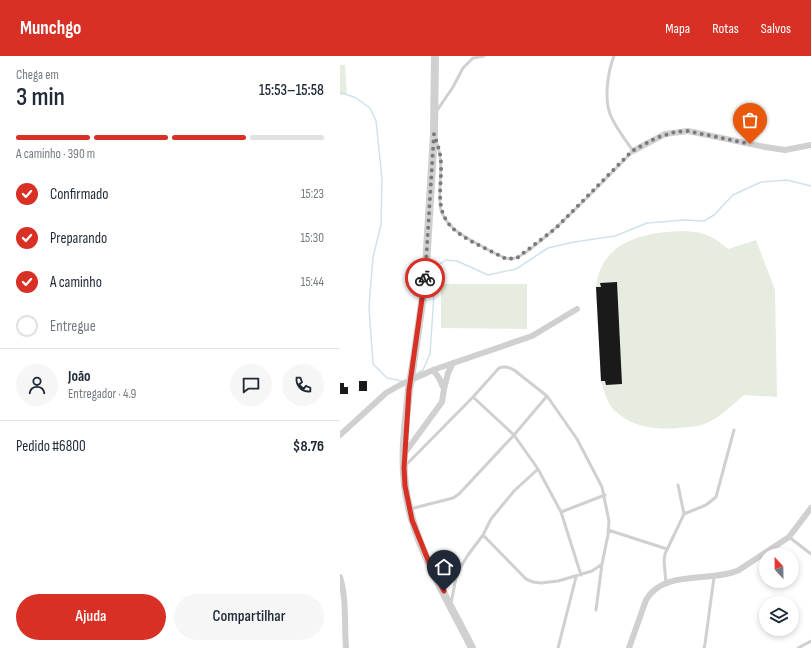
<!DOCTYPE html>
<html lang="pt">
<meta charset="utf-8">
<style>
body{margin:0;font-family:"Sofia Sans Condensed",sans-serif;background:#f6f6f7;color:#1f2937;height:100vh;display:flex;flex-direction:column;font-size:15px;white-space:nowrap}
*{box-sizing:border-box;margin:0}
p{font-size:13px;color:#747a83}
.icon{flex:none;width:22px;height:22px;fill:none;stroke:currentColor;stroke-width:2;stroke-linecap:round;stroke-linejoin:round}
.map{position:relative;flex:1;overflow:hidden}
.drawer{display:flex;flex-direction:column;background:#fff;width:340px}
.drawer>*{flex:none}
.needle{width:26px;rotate:338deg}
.fabs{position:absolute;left:419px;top:492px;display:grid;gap:8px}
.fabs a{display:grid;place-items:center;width:40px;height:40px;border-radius:50%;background:#fff;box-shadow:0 2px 6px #0003;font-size:20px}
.pin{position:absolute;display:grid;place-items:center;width:34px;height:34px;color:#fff;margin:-41px -17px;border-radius:50% 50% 50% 0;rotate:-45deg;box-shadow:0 0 4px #0007}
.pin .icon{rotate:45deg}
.courier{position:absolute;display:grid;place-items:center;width:40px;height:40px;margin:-20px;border:3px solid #d93025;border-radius:50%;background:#fff;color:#222;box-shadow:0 1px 5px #0007}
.overview em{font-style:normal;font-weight:600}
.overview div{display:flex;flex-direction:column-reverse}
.overview{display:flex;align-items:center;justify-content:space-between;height:68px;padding:0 16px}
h1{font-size:26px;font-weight:600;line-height:30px}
.bar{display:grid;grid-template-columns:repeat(4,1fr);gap:6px 4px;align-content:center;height:48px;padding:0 16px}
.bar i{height:5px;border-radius:3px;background:#e0e1e3}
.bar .active{background:#d93025}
.bar p{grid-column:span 4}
.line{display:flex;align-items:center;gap:10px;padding:0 16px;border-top:1px solid #e0e1e3}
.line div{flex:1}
.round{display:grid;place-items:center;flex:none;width:42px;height:42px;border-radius:21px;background:#f6f6f7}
ol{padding:0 16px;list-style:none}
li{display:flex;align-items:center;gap:12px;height:44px}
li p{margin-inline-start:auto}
li .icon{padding:4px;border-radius:50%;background:#d93025;color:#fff;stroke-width:4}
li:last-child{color:#747a83}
li i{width:22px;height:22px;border:2px solid #e0e1e3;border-radius:50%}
.primary-button{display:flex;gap:8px;margin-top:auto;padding:8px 16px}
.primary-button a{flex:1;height:46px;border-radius:24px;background:#d93025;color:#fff;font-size:16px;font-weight:600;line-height:46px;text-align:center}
.primary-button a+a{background:#f6f6f7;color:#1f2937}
header{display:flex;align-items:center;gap:24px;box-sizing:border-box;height:56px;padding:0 20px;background:#d93025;color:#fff}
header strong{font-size:19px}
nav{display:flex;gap:22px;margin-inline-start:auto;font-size:14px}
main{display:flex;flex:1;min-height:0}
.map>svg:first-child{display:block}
.green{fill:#e6ecdf}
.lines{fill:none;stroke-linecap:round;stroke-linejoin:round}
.stream{stroke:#cfe2ee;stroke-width:1.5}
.building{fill:#1a1a1a}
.service{stroke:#d0d0d0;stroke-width:3}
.minor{stroke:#d0d0d0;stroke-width:6}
.tertiary{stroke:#d0d0d0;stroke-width:8}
.tertiary-bridge{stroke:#d0d0d0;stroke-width:8}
.done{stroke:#7a7a7a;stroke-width:4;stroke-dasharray:0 7.2}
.route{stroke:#d93025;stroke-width:5}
</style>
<header>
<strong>Munchgo</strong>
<nav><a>Mapa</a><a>Rotas</a><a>Salvos</a></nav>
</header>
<main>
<section class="drawer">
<div class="overview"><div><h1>3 min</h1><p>Chega em</p></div><em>15:53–15:58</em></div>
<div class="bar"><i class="active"></i><i class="active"></i><i class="active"></i><i></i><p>A caminho · 390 m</p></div>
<ol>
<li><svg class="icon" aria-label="check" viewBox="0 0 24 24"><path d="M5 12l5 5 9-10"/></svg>Confirmado<p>15:23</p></li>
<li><svg class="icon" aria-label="check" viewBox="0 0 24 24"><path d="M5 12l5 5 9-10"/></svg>Preparando<p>15:30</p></li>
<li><svg class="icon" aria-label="check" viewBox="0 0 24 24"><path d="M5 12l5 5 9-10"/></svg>A caminho<p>15:44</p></li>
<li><i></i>Entregue</li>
</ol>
<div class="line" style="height:72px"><a class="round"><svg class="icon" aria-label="person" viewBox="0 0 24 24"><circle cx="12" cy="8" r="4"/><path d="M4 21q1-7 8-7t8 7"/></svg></a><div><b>João</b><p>Entregador · 4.9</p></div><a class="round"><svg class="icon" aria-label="chat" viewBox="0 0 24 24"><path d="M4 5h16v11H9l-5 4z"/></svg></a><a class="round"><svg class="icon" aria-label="phone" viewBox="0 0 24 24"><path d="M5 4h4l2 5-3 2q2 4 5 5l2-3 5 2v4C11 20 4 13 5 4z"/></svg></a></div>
<div class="line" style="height:52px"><div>Pedido #6800</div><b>$8.76</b></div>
<div class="primary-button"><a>Ajuda</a><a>Compartilhar</a></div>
</section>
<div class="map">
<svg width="471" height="592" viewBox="0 0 471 592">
<rect width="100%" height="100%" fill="#fff"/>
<path class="green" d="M0,9H5L7,39H0Z
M343,175C363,176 372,179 388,193L416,184L435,234L437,341L404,339C391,350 379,363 362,369C355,371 346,371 338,372C315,374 290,371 273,353C267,346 264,334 261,325L256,231C261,185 304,176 343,175Z
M101,228H187V273L101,272Z"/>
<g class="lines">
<path class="stream" d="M0,36L16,42L30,52L36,65L42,123L41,169L33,201L29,251L33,308L47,322L62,325
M74,319L83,314L90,298L95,223L97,210L106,204L117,205L148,219L176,213L208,192L234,186L275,180L307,167L344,164L364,165L374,159L393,139L421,126L447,124L471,130"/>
</g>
<path class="building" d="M277,226L282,328L266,329L265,325H261L256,231H261L260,227Z
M19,325H27V335H19Z
M0,327H4V331H8V338H0Z"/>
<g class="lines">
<path class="service" d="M96,56L113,31L123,12L133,2L144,0
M96,85C102,100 101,114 100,130C100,138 99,147 101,154C106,171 122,179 136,187C144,191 162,203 171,203C191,203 275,113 293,95C285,83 275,71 270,58C264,42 268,15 274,0
M133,341L174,379L198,413L221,456L265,439
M65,410L133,341L159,312C165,310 169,311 174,314L207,340L237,383L262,431L269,465L268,479L262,508L258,511L252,515L218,525L201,527L193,526L186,523L143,479
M70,453L113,442L119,438L174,379L207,340
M221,456L241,519
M344,458L366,449L376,441L394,374
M268,474L327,493
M449,481L471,498
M326,527L324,505L325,498L344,458L338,429
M111,547L117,517L128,499L143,479L151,463L174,435L198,413
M256,554L262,508
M218,592L236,521
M364,592L365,588L374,521
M458,592L471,585"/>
<path class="minor" d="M293,95L325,78L348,75L425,91L445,94L471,89
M104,333L108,317L113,307
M0,379L46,337L60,329L93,314L192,280L237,253
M64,398L102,346L104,333L99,322L93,314
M0,521C7,544 4,568 6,592
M289,592L306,544C324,513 370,527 399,514L449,481L471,452"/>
<path class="tertiary" d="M73,309L85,226L94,78L95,0
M69,334C66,365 61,397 65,429C71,485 107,542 132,592"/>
<path class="tertiary-bridge" d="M69,334L73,309"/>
</g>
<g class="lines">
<path class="done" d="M85,222L94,78C97,87 101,97 101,108C102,134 93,157 117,176C131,187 150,194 166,203L177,202L216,172L292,95L316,82L335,76L348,75L410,88"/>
<path class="route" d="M85,222L69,334L64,412L65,430L72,464L90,509L104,535"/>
</g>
</svg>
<div class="fabs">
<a><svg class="needle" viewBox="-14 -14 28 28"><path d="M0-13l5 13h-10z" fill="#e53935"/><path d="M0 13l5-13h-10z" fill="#747a83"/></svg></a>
<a><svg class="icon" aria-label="layers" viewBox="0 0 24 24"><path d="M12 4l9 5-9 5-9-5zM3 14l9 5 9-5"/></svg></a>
</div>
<div class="pin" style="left:410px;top:88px;background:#ea580c"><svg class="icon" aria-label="bag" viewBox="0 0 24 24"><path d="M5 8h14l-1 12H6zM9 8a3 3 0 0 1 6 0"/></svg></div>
<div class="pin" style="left:104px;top:535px;background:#1f2937"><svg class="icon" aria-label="home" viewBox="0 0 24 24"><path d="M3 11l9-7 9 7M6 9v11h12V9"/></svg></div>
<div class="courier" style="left:85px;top:222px"><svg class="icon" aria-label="bike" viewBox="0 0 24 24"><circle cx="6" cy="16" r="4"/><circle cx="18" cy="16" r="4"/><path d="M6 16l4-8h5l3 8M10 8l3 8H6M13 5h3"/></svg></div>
</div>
</main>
